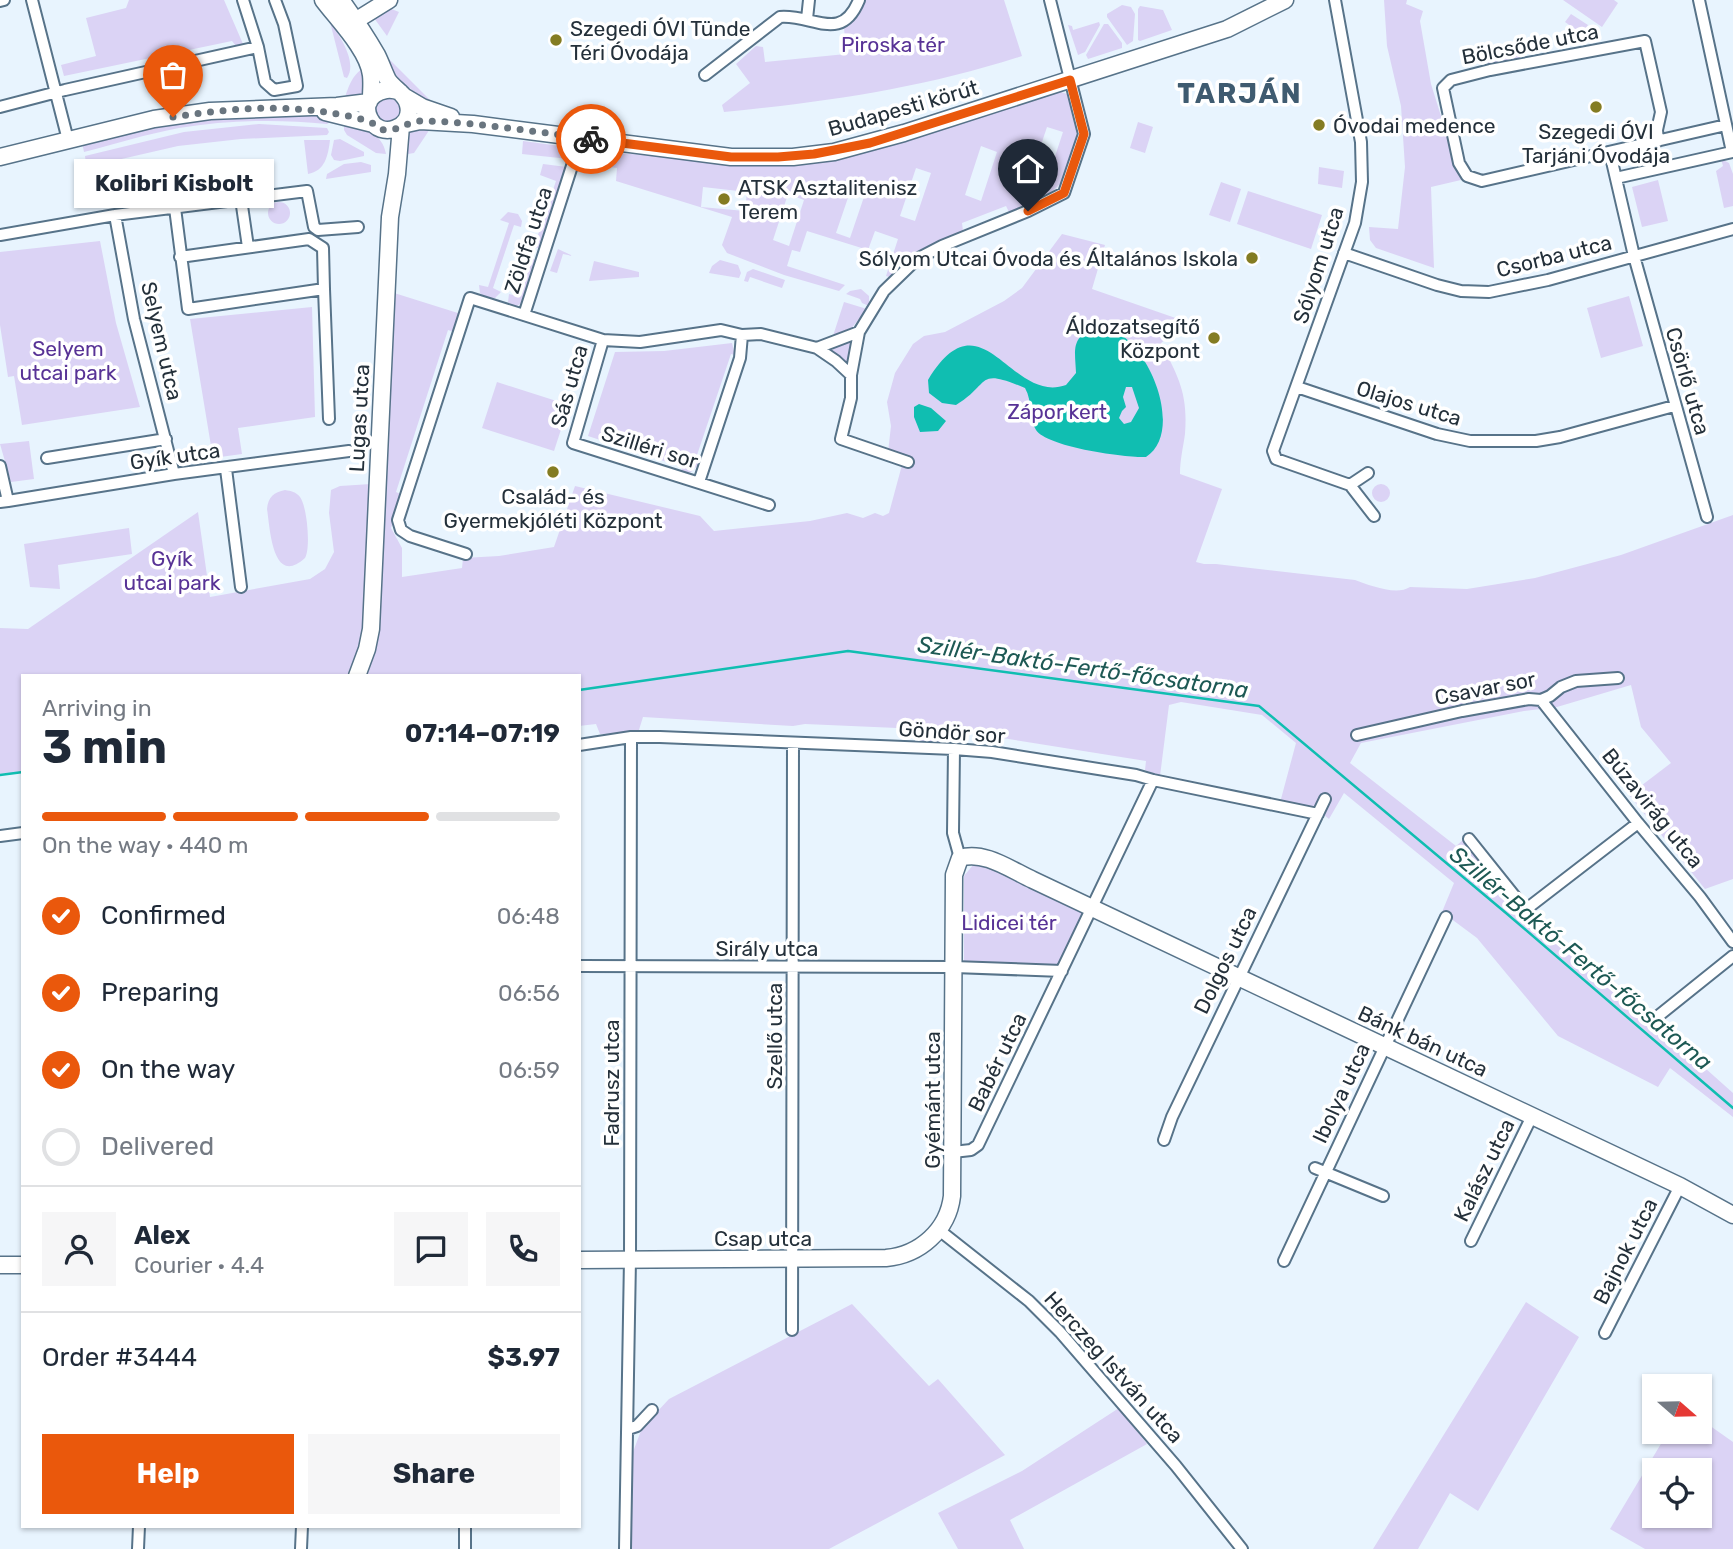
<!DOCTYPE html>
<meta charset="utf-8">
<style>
body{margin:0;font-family:Rubik,sans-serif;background:#f6f6f7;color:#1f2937;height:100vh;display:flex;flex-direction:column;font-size:26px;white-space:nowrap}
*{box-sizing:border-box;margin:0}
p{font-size:23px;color:#747a83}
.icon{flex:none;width:38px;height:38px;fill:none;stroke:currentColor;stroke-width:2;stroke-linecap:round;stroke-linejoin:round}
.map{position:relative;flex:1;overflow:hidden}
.sheet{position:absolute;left:21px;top:674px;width:560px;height:854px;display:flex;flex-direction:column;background:#fff;border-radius:0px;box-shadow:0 2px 5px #0004}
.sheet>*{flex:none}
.needle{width:46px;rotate:110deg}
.controls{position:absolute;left:1642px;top:1374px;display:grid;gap:14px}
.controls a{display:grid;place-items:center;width:70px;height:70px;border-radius:0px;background:#fff;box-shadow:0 2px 5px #0004;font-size:35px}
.pin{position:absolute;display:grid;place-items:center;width:60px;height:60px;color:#fff;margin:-72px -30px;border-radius:50% 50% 50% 0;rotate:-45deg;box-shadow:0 0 7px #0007}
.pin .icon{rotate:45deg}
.courier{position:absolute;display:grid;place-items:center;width:70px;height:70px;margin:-35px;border:5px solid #ea580c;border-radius:50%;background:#fff;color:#222;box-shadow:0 2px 9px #0007}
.bubble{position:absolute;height:49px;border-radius:0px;background:#fff;box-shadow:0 2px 5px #0004;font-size:23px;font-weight:700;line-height:49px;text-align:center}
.summary em{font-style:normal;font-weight:700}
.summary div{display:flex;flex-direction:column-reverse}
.summary{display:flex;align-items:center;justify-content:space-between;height:119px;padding:0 21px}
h1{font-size:46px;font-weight:700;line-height:52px}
.bar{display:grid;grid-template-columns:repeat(4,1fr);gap:10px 7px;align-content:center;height:84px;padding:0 21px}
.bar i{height:9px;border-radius:5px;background:#e0e1e3}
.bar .current{background:#ea580c}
.bar p{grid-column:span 4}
.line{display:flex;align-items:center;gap:18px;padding:0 21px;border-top:2px solid #e0e1e3}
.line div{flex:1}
.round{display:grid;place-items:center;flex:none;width:74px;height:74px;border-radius:0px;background:#f6f6f7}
ol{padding:0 21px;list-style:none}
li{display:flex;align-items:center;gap:21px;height:77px}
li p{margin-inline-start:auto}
li .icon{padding:7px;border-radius:50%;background:#ea580c;color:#fff;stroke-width:4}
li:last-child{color:#747a83}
li i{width:38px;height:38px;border:4px solid #e0e1e3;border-radius:50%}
.cta{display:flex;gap:14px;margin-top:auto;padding:14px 21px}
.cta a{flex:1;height:80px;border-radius:0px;background:#ea580c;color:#fff;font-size:28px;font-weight:700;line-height:80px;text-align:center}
.cta a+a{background:#f6f6f7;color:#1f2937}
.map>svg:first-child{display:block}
.green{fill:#dbd3f5;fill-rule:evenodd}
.water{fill:#10beb1;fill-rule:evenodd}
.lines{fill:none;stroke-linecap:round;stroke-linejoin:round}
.stream{stroke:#10beb1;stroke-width:2.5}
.street-casing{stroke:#577389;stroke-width:14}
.secondary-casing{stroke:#577389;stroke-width:19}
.street{stroke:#fff;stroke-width:10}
.secondary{stroke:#fff;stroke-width:16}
.done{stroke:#69757f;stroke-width:7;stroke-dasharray:0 12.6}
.route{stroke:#ea580c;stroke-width:9}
.poi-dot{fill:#847c22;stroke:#fff;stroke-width:2.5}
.labels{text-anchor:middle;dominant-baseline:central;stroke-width:7;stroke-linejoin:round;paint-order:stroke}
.poi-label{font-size:21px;fill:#24303a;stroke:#fff;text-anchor:start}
.park-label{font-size:21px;fill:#583396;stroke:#fff}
.street-label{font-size:21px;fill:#24303a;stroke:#fff}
.water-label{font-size:23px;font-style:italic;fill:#1d5954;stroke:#fff}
.district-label{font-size:28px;font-weight:bold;letter-spacing:2px;fill:#3f5b70;stroke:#fff}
</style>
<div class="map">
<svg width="1733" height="1549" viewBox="0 0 1733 1549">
<rect width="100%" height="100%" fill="#e8f4fe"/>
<path class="green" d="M129,0H224L243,44L236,46L232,41L64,76L61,65L96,56L86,18L126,8Z
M863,0H1004L1022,56C923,88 827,102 724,112L722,105L750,83L736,64L756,46L763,47L765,62L846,54L844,27L857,15Z
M1384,0H1407L1406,4L1423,11L1420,21L1431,84L1461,180L1431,187L1434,268L1376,248L1370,240L1369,227L1398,229L1405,167L1401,106L1387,46Z
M1563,0H1614L1618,3L1602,27Z
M1122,5L1131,7L1135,14L1133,41L1127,45L1107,17V14Z
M1140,6L1163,10L1172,30L1140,41L1138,40V9Z
M389,8L399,12L387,36L374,18Z
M1571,14L1588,25L1582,34L1565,22Z
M330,22C339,35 358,62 347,78L344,77Z
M1099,22L1100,25L1085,52L1078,55L1068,25L1072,26L1073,30Z
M1104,24H1108L1122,43V48L1088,59L1086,55Z
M1519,45L1523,59L1489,66L1485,52Z
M387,59L390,60L435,105L415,95L411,89L395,80Z
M366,67L364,93L360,97L344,102C347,89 353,72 366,67Z
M1061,92L1067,94L1079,134L1063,181L1047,197L1009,212L1006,206L962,223L963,231L922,249L889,277L886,276L898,239L875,231L868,250L807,231L800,252L792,250L787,266L845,285L839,291L784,275L727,253L722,245L732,217L616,181L617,168L603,166L602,152L777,164L855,155ZM1047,127L1063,132L1047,181L1031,175ZM981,146L997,152L981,201L965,195ZM916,168L931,173L915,221L900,216ZM852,186L866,191L850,238L836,233ZM703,187L747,192L745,211L701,207ZM788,194L804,200L789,246L773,240Z
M374 110a14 14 0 1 1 28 0a14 14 0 1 1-28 0Z
M282,113L332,117L331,121L327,124C277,119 229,120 179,128C147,134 115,144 84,152L82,142L197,118Z
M344,119C362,125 383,134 386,154L376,153L347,135L344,130Z
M1138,122L1153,127L1145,153L1130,148Z
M259,124L327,128L329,132L327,135L241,139L178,146L91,166L86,164L85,156L184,132Z
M432,126L414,153L402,155C408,131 407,128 432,126Z
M340,139L364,152V156L340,161L334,160L331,155L334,140Z
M304,140H330C328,156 325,171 308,174Z
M523,141L560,146L568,152L569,159L522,154Z
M1721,159L1729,163L1733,174V206L1724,208L1716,171L1723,166Z
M361,162L371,165V172L326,179L327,174L344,164Z
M543,164L567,167L540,249L534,247L556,181L540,175Z
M1319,167L1344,171L1342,188L1318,184Z
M1658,180L1668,221L1642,227L1632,187Z
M1221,182L1241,189L1230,222L1209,215Z
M1248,191L1322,215L1311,249L1237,224Z
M268 213a11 11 0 1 1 22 0a11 11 0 1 1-22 0Z
M508,212L518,214L522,221L521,227L514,225L493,288L501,292L495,298H485L480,293L479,285L488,287L509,223L500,220Z
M1062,234L1105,245L1092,289L1187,322L1161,343C1179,378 1188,394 1185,434C1183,448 1180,460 1180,474L1222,489L1196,562L1204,564H1216L1355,580C1369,585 1396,596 1410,587L1467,589L1535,578L1621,555L1733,515V879L1705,889L1629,795L1671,763L1641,727L1631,685L1557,707L1524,711L1361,743L1350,763L1456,846L1470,834L1537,918L1733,1093V1117L1670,1068L1658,1087L1558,1036L1477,938L1442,912L1454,883L1344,793L1329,819C1315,806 1296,803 1277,802L1281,799L1296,743L1262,715L1181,702L1169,705L1160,776L1145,770L1146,761L965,732L962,743L920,742V729L805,724L793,726L643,717L638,733L600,734L596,724L579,726V676H366L375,651L378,624L391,292L461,314L454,332L448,330L396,492L403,495L391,528L402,548V577L462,568L463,558L499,556L554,547L575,486L700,516L714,531L810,521L847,513L863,518L875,513L883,516L889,513L902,465L887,461L891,426L887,402L895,373L913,344L924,336L945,332L1004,301L1022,288Z
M100,241L116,323L140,407L22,425L14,376L8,377L0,325V252Z
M558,249L573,256L563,254L557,273L550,271Z
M530,256L535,260V265L522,303L515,307L508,302L509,294L517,296Z
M720,260L738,265L741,273L739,278L709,273L712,266Z
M594,261L639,272V277L589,281Z
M753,269L785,280L782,288L750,277L748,282L744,281L747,272Z
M861,289L869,296V306L862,303L860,299L846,294L850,291Z
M1629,296L1643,346L1601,358L1587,308Z
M844,302L867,309L850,330L832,339Z
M312,307L315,417L238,428L242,454L213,458L190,319Z
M849,341L853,343L849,363H846L832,351L833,348Z
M732,343L735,355L731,354L695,461L700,463L691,472L681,473L682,467L588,436L615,352L664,351Z
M497,382L569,405L554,451L482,428Z
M29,441L34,479L11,482L0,444Z
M1372 493a9 9 0 1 1 18 0a9 9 0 1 1-18 0Z
M371,484L365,626L360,653L350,675L23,676V772L0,774V628L28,629L198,512L210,597L310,579L325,569L334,552L329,513L331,490L340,486Z
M285,490C291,491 296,492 300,497C307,506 311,548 305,558C272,588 270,527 267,509C268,497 274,492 285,490Z
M129,528L132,554L58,565L60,589L30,587L24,544Z
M973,865H983L1087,911L1057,967L964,961V876Z
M1526,1302L1579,1337L1478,1511L1450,1493L1418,1549H1373Z
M852,1304L929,1386L938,1379L1005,1455L829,1549H630L633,1452L642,1428L669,1399Z
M1119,1408L1147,1444L1010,1520L1024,1549H958L938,1513L1022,1471Z
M1699,1418L1733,1442V1549H1645L1610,1529L1668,1432H1699ZM1654,1470H1699V1516H1654Z"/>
<path class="water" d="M1098,326C1144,327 1188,430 1146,457C1126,458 1047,447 1036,430C1028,418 1033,402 1025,388C975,367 992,383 956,405L942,403L929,393L928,380C982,291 1010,405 1066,385L1076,373C1075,349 1070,337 1098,326ZM1126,387H1132L1139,408L1131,422L1124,424L1119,418L1122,411L1126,407L1123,397Z
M919,404L931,408L946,421L938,431L920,432L914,417V407Z"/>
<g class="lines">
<path class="stream" d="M579,690L848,651L1259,706L1506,913L1733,1108
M0,775L23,772"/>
<defs>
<path id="street" d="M32,0L68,140
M243,0L258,47L265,82L274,90L297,86L284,24L275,0
M1335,0L1361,142L1362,182L1355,223L1273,451L1276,459L1350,485L1374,516
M0,1L4,0
M807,19L809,0
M705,75L780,17C813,14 841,44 859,0
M0,107L65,90L258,47
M1658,141L1657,130L1661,112L1645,41L1490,70L1451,80L1443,88L1459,163L1467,176L1482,181L1726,125
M1610,153L1634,256L1707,517
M1616,178L1732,152L1699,0
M241,199L248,247
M175,208L188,309L324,289L323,248L309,239L180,257
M115,215L134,319L174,474
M0,235L115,215L307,191L314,227L318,230L358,227
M1344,253L1437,285L1461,291L1489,292L1548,280L1733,229
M324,289L329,419
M524,315L581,138
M603,340L573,443L769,505
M817,348L859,332
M1297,387L1437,434L1470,441H1536L1560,437L1674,406
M47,458L166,439
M908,462L841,439L851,398V375L859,332L884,291L917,259L942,246L1028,211L1064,193L1084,134L1050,0
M0,466L8,501L0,502
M226,469L241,587
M699,482L740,358L742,335
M1350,485L1368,473
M8,501L174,474L349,451
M466,554L410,536L401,530L398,520L470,298L603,340L640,342L721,330L742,335L761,334L817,348L836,361L851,375
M1541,700L1638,823L1700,897L1733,942
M1357,735L1462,711L1529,699L1541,700L1550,696L1561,687L1576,681L1618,678
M579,745L631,737H660L954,749L992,752L1136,775L1153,780L1318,814
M954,749L953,833L960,858
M0,836L23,833
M1469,839L1521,904L1529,907L1638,823
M579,966L954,967L1062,971
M1657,1017L1733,956
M1164,1140L1172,1117L1325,799
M953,1152L971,1150L978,1145L1153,780
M1315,1168L1383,1196
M939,1230L1029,1301L1060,1332L1176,1466L1242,1549
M1471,1241L1532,1116
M1284,1261L1446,917
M792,1330L793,743
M1605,1333L1680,1186
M628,1429L637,1426L652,1410
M138,1549L139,1526
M301,1549L302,1526
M465,1549V1526
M625,1549L630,1259L631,737"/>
<path id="secondary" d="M323,0C338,20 368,50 371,75C372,83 371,91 371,98
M341,0C354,18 366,36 377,55C381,63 384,72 388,80C394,89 406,94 408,105C414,128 380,140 370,119C359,99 382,84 400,92
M347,26L389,0
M405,97L422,107L451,117
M325,112L373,124
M402,125L420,121L473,124L731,157H793L834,152L904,133L1227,29L1285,0
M0,157L154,119L210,111L337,106L369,102
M357,676L367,649L371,629L390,217L397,174L401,126
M579,1260L886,1258C920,1255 948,1230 952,1196L954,875L960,858C984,850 1011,870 1033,880L1680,1186L1733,1215
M0,1265H23"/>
</defs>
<use href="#street" class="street-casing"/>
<use href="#secondary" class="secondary-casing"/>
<use href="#street" class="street"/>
<use href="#secondary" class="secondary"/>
</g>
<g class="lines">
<path class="done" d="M173,117C226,109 277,104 331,113C344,115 361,118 372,123C378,126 380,130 386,130C398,131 409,121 422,121C478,122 535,132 591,139"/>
<path class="route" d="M591,139L731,157H778L814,154L870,143L1070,80L1084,134L1064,193L1028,211"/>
</g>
<g class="poi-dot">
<circle cx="556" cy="40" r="7"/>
<circle cx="1596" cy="107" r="7"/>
<circle cx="1319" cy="125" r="7"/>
<circle cx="724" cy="199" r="7"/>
<circle cx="1252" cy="258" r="7"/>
<circle cx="1214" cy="338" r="7"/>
<circle cx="553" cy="472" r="7"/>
</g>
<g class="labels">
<g class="poi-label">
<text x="570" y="28">Szegedi ÓVI Tünde<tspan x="570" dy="24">Téri Óvodája</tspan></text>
<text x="1333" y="125">Óvodai medence</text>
<text x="1596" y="131" text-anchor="middle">Szegedi ÓVI<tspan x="1596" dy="24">Tarjáni Óvodája</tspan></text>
<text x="738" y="187">ATSK Asztalitenisz<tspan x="738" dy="24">Terem</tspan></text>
<text x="1238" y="258" text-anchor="end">Sólyom Utcai Óvoda és Általános Iskola</text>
<text x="1200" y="326" text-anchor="end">Áldozatsegítő<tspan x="1200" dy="24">Központ</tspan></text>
<text x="553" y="496" text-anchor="middle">Család- és<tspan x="553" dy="24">Gyermekjóléti Központ</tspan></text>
</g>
<g class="park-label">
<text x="893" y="44">Piroska tér</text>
<text x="68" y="348">Selyem<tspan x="68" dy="24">utcai park</tspan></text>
<text x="1057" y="411">Zápor kert</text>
<text x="172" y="558">Gyík<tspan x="172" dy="24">utcai park</tspan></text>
<text x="1009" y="922">Lidicei tér</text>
</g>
<g class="street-label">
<text transform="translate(1530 44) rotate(-11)">Bölcsőde utca</text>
<text transform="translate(903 108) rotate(-16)">Budapesti körút</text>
<text transform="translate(528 240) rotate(-72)">Zöldfa utca</text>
<text transform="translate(1554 256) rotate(-14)">Csorba utca</text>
<text transform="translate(1318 265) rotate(-72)">Sólyom utca</text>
<text transform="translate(162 341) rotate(77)">Selyem utca</text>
<text transform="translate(1688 381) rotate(74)">Csörlő utca</text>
<text transform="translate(569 386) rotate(-74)">Sás utca</text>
<text transform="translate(1409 403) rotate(17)">Olajos utca</text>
<text transform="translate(359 418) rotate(-87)">Lugas utca</text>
<text transform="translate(650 447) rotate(17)">Szilléri sor</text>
<text transform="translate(175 456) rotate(-8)">Gyík utca</text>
<text transform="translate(1485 688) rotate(-11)">Csavar sor</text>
<text transform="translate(952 732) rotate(4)">Göndör sor</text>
<text transform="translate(1653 808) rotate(51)">Búzavirág utca</text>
<text x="767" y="948">Sirály utca</text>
<text transform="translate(1225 960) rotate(-64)">Dolgos utca</text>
<text transform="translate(774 1036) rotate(-90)">Szellő utca</text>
<text transform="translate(1423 1041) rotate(25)">Bánk bán utca</text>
<text transform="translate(997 1062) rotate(-64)">Babér utca</text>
<text transform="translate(611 1083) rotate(-90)">Fadrusz utca</text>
<text transform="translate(1341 1093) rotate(-65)">Ibolya utca</text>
<text transform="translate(932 1100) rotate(-90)">Gyémánt utca</text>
<text transform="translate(1484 1170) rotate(-64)">Kalász utca</text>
<text x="763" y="1238">Csap utca</text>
<text transform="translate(1625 1251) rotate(-63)">Bajnok utca</text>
<text transform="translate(1114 1367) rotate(48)">Herczeg István utca</text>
</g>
<g class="water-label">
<text transform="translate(1083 667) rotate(8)">Szillér-Baktó-Fertő-főcsatorna</text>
<text transform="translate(1581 958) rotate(40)">Szillér-Baktó-Fertő-főcsatorna</text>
</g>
<g class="district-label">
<text x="1240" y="93">TARJÁN</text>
</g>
</g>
</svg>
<div class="controls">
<a><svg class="needle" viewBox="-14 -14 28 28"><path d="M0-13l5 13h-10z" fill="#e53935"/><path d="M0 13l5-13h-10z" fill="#747a83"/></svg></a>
<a><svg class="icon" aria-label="locate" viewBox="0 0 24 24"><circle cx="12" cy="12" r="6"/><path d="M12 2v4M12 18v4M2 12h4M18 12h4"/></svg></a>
</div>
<div class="pin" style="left:173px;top:117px;background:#ea580c"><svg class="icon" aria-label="bag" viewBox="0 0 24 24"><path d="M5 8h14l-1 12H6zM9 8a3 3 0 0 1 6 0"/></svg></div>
<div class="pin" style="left:1028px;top:211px;background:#1f2937"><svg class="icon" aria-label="home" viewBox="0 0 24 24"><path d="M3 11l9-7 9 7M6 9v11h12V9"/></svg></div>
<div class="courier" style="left:591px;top:139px"><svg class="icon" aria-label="bike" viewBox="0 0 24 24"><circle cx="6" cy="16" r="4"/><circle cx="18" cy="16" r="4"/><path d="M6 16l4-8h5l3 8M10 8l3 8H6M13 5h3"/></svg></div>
<div class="bubble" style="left:74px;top:159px;width:200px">Kolibri Kisbolt</div>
<section class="sheet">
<div class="summary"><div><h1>3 min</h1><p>Arriving in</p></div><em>07:14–07:19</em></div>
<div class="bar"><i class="current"></i><i class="current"></i><i class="current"></i><i></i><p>On the way · 440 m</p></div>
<ol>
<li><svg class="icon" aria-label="check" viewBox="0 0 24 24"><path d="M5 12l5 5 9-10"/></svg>Confirmed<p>06:48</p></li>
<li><svg class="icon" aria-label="check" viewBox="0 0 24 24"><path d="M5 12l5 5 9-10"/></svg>Preparing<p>06:56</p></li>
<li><svg class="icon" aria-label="check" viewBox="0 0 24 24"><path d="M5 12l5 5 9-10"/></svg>On the way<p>06:59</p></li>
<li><i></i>Delivered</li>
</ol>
<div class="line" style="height:126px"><a class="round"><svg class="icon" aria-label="person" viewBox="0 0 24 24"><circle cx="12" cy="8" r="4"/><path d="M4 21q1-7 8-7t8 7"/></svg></a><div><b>Alex</b><p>Courier · 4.4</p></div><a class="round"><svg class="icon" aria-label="chat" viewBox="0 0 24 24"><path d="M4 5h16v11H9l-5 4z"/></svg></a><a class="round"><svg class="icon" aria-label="phone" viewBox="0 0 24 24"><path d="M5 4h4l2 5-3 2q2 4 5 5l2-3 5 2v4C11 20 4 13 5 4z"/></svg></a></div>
<div class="line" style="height:91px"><div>Order #3444</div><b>$3.97</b></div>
<div class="cta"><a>Help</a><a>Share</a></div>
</section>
</div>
